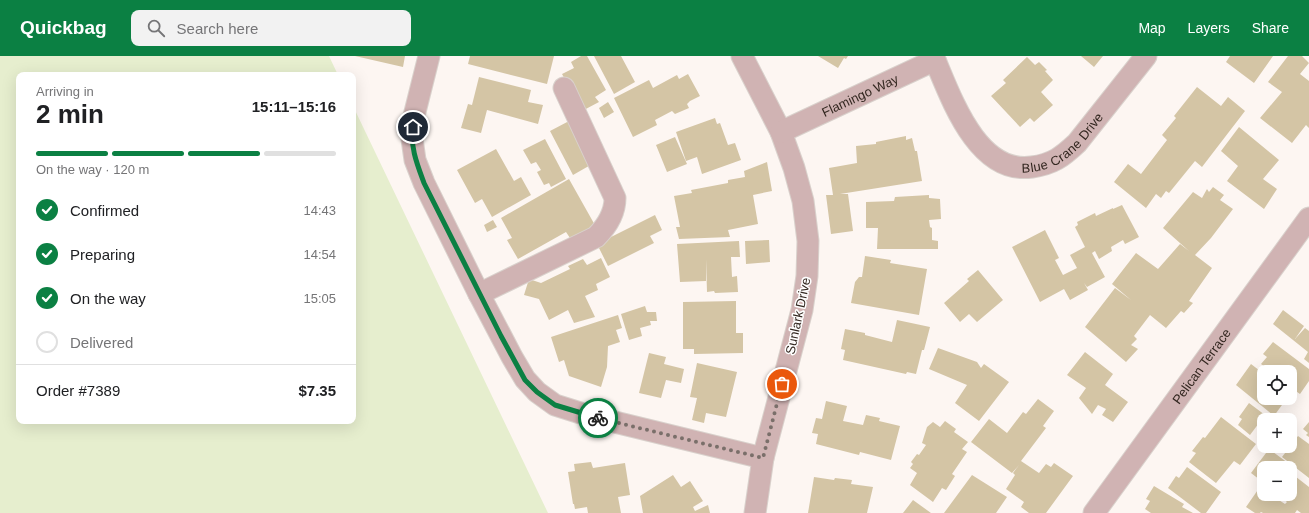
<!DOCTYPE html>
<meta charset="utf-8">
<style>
body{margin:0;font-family:Arial,sans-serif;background:#f2f2f2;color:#202124;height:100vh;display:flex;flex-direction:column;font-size:15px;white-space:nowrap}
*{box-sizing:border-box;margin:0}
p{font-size:13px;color:#757577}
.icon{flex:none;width:22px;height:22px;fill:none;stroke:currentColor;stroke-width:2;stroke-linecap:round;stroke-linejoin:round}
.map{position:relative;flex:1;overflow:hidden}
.side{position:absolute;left:16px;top:16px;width:340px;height:352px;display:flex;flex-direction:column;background:#fff;border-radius:8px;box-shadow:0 4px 16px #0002}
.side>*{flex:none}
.tools{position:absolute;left:1257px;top:309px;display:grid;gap:8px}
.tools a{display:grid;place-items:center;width:40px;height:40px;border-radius:8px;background:#fff;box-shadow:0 4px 16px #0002;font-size:20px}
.pin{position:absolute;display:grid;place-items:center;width:34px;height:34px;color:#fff;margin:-17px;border:2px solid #fff;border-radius:50%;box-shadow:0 1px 4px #0007}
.courier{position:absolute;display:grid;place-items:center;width:40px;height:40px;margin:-20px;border:3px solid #0b8043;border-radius:50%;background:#fff;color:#222;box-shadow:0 1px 5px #0007}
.overview em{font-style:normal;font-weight:700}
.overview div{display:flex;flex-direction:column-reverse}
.overview{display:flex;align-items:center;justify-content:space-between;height:68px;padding:0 20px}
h1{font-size:26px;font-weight:700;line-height:30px}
.bar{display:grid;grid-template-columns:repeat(4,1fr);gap:6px 4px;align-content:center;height:48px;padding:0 20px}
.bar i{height:5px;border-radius:3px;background:#e0e0e0}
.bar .selected{background:#0b8043}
.bar p{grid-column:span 4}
.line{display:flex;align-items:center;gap:10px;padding:0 20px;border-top:1px solid #e0e0e0}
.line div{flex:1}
ol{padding:0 20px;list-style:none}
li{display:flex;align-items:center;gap:12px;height:44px}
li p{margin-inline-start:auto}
li .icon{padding:4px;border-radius:50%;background:#0b8043;color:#fff;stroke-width:4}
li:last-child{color:#757577}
li i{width:22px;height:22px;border:2px solid #e0e0e0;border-radius:50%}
header{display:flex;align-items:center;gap:24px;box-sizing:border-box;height:56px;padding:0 20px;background:#0b8043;color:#fff}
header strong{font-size:19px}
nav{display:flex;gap:22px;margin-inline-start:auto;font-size:14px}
.search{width:280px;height:36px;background:#f2f2f2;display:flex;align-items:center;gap:10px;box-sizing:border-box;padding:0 14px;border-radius:8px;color:#757577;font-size:15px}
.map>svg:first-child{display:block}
.green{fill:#e6eece}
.building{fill:#d4c5a5}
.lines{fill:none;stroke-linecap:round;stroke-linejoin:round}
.minor-casing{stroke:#d9d1cc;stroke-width:23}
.minor{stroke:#d0b3b3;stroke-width:21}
.done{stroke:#7a6f6a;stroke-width:4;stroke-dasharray:0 7.2}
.route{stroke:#0b8043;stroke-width:5}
.labels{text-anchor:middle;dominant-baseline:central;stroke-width:3;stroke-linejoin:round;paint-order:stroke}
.street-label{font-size:13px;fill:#332720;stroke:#fff}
</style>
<header>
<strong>Quickbag</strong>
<div class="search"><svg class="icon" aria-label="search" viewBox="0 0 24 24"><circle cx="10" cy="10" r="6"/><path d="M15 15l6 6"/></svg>Search here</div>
<nav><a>Map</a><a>Layers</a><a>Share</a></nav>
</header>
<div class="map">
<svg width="1309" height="457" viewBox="0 0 1309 457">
<rect width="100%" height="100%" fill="#fdf6f2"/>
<path class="green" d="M0,0H329L338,19H19V365H353V50L548,457H0Z"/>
<path class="building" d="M355,0H405L403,11Z
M470,0H554L547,28L468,8Z
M581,0H587L606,34L595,41L599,46L582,55L562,18L574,12L571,6Z
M594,0H621L635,26L614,38Z
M818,0H848L846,3L844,2L838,12Z
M1081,0H1103L1094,11Z
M1230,0H1273L1254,27L1226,6Z
M1288,0H1302L1309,7L1300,18L1309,25V72L1306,69L1292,87L1260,62L1282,36L1268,26Z
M1027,1L1035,9L1039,6L1047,14L1045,15L1053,24L1041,36L1053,49L1034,66L1030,62L1020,71L991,40L1006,27L1003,24Z
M688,18L700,40L690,45L687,48L689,52L675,58L672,55L655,64L657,69L633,81L614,42L649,24L653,32L677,19L679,23Z
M479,21L531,34L528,46L543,49L538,68L487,54L481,77L461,72L468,48L472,49Z
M1197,31L1221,50L1228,41L1245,55L1202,111L1195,105L1169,137L1166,135L1161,142L1156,138L1146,152L1114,126L1128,108L1141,118L1167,84L1162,79L1176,62L1174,60Z
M608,46L614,56L604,62L599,52Z
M715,62L717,68L720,67L728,89L735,87L741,104L702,118L697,101L686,105L676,76Z
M571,64L594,107L573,119L550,75Z
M1239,71L1279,104L1263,123L1277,133L1264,153L1227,125L1238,110L1221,95Z
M906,80V84L912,82L915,95H917L922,125L840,138H848L853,175L831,178L826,139H833L829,112L857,107L856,90L876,88V86Z
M675,81L687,108L667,116L656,89Z
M545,83L566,123L551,131L549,127L544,129L537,116L541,114L536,106L531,108L523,94Z
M496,93L514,125L521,121L531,139L492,161L482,143L475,147L457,114Z
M767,106L772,135L753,139L758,168L728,174L730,181L679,183L676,171H680L674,140L692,137L691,134L728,127V124L745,121L744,115Z
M569,123L596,171L572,185L566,176L518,203L507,184L512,182L501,162Z
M1213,131L1224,139L1220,144L1233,153L1211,182L1195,199L1212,212L1189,245L1193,247L1184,257L1181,255L1166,272L1150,259L1134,280L1137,283L1131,289L1138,293L1126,306L1085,271L1115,232L1131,244L1112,228L1136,197L1158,213L1180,188L1189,195L1163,172L1193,136L1202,142L1207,133L1209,136Z
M929,139V142L940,143L941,163L929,164L930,171L932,172V184L938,185V193H877L878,172H866V146L894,145L895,141Z
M1122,149L1139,181L1125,188L1123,184L1111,191L1112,195L1099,203L1095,195L1092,197L1105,221L1087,231L1084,227L1088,234L1070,244L1064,233L1040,246L1012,191L1045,174L1059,202L1055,204L1063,219L1077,212L1070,199L1085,191L1075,171L1078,169L1077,166L1095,157L1096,160L1113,152V153Z
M655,159L662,174L650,180L654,187L608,210L597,188Z
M493,164L497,171L487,176L484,169Z
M769,184L770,206L746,208L745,185Z
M739,185L740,201H731L732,221L737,220L738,236L715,237L714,235L707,236L706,203V225L680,226L677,188Z
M865,200L891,204L890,207L927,213L919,259L851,247L855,226L859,221H862Z
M601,202L610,221L596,228L598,234L585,240L595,261L574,267L568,254L549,264L539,243L524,239L529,223L541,227L570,213L568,210L583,203L587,209Z
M978,214L1003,244L977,266L969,258L960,266L944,247L969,225L967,223Z
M736,245V277H743V297L694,298V293H683V246Z
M645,250L647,256H656L657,265H650L651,269L640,272L642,280L629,284L621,258Z
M1283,254L1304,270L1295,283L1305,272L1309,275V307L1304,303L1308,296L1273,268Z
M618,259L622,272L616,274L620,286L608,290L607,311L601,331L569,320L564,304L559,306L551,281Z
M897,264L930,271L924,294H922L916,318L907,316L906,318L843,304L845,294L841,293L845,273L865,277V279L892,286Z
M1273,286L1309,313V325L1300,338L1290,331V316H1271L1261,308L1267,301L1263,298Z
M938,292L977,306L981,312L984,308L1009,326L979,365L955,347L967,329L929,313Z
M1085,296L1113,318L1105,329L1128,346L1113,366L1102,359L1106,353L1098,349L1092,358L1079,342L1086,332L1067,319Z
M649,297L666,301L664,308L684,313L681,327L666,324L661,342L639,337Z
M697,307L737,316L726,361L706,357L704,367L692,364L697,342L690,341Z
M1251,308L1264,318V342H1287L1274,360L1236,329Z
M1038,343L1054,355L1043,370L1046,372L1021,405L1039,417L1046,408L1051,411L1054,407L1073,420L1046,457H1029L1021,451L1024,446L1006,433L1015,419L1013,417L1019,409L1012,417L971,386L989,363L1007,377L1023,356L1026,358Z
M826,345L847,350L843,365L863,369L866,359L880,362L879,365L900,370L891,404L860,396L859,399L816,388L818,378L812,377L816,362L822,363Z
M1249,347L1265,359L1250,379L1238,369L1242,363L1239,361Z
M1221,361L1256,388L1240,409L1234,405L1216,427L1189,406L1196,397L1192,395L1203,381L1205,382Z
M945,365L956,373L954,376L968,386L962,393L967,396L952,418L955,420L946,434L942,432L933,446L910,429L917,417L910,412L913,408L911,406L917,398L919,399L926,389L922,387L927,371L933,366L940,371Z
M1309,366V381L1306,379L1308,377L1303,373Z
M1298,380L1309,388V422L1282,401Z
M1269,393L1288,407L1284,412H1264V427L1251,417Z
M591,406L593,412L625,407L630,439L618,441L621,457H588L587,451L575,453L574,448H573L568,416L575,415L574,408Z
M1187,411L1221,436L1206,457H1201L1168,432L1176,420L1179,422Z
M1291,417L1309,431V457H1301L1297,454L1295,457H1263L1261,456L1260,457H1255L1246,451L1262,428L1264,429V438H1276L1274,441L1285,448L1287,446L1277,438H1290Z
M673,419L681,431L690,425L703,445L693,451L695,455L708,449L710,457H643L640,440Z
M972,419L1007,441L996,457H944Z
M814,421L834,424L835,422L852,424L851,428L873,431L867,457H808Z
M1154,430L1184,448L1182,451L1193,457H1151L1145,453L1150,445L1146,443Z
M913,444L931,457H903Z"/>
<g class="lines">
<defs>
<g id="minor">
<path d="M429,0L414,60L412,83L415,104L424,127L479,238L512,301L525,323L537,336L555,349L590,360L763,402"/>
<path d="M742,0L781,76L794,112L803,145L808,185L807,220L802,254L763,402L755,457"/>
<path id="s1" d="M934,0L935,4C952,44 978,119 1032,111C1053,108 1062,101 1077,87L1146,0"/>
<path id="s2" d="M781,76L935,4"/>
<path d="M479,238L596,181C607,170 615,158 615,142L564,32"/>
<path id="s3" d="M1094,457L1309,162"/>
</g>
</defs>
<use href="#minor" class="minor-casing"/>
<use href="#minor" class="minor"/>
</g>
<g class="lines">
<path class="done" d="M598,362L763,402L782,328"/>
<path class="route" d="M413,71C410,91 417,108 424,127L501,280L525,324L537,336L555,349L598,362"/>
</g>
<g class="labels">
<g class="street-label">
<text stroke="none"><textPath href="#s2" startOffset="87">Flamingo Way</textPath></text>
<text stroke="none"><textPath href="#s1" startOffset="199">Blue Crane Drive</textPath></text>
<text transform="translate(798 260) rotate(-78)">Sunlark Drive</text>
<text stroke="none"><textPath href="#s3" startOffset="182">Pelican Terrace</textPath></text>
</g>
</g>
</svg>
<div class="tools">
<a><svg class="icon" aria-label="locate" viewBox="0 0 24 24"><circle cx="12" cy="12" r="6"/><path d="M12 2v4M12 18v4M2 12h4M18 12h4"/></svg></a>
<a>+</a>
<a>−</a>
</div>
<div class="pin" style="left:782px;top:328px;background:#ea580c"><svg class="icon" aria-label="bag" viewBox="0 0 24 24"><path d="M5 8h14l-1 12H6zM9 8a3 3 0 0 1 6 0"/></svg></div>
<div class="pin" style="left:413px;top:71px;background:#1f2937"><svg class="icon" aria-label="home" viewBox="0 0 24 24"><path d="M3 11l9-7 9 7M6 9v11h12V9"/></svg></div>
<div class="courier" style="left:598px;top:362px"><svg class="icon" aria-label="bike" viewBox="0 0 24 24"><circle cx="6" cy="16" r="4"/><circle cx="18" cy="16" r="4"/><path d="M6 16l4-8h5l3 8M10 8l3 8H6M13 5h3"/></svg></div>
<section class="side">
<div class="overview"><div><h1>2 min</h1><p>Arriving in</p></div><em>15:11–15:16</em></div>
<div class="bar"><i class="selected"></i><i class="selected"></i><i class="selected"></i><i></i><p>On the way · 120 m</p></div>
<ol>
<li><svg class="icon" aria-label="check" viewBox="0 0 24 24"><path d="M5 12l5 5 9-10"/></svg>Confirmed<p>14:43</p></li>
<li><svg class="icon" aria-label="check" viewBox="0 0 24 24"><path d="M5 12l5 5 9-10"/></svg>Preparing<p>14:54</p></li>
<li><svg class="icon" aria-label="check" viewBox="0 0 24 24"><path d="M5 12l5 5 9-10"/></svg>On the way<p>15:05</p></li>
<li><i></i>Delivered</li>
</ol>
<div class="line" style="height:52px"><div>Order #7389</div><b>$7.35</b></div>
</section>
</div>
